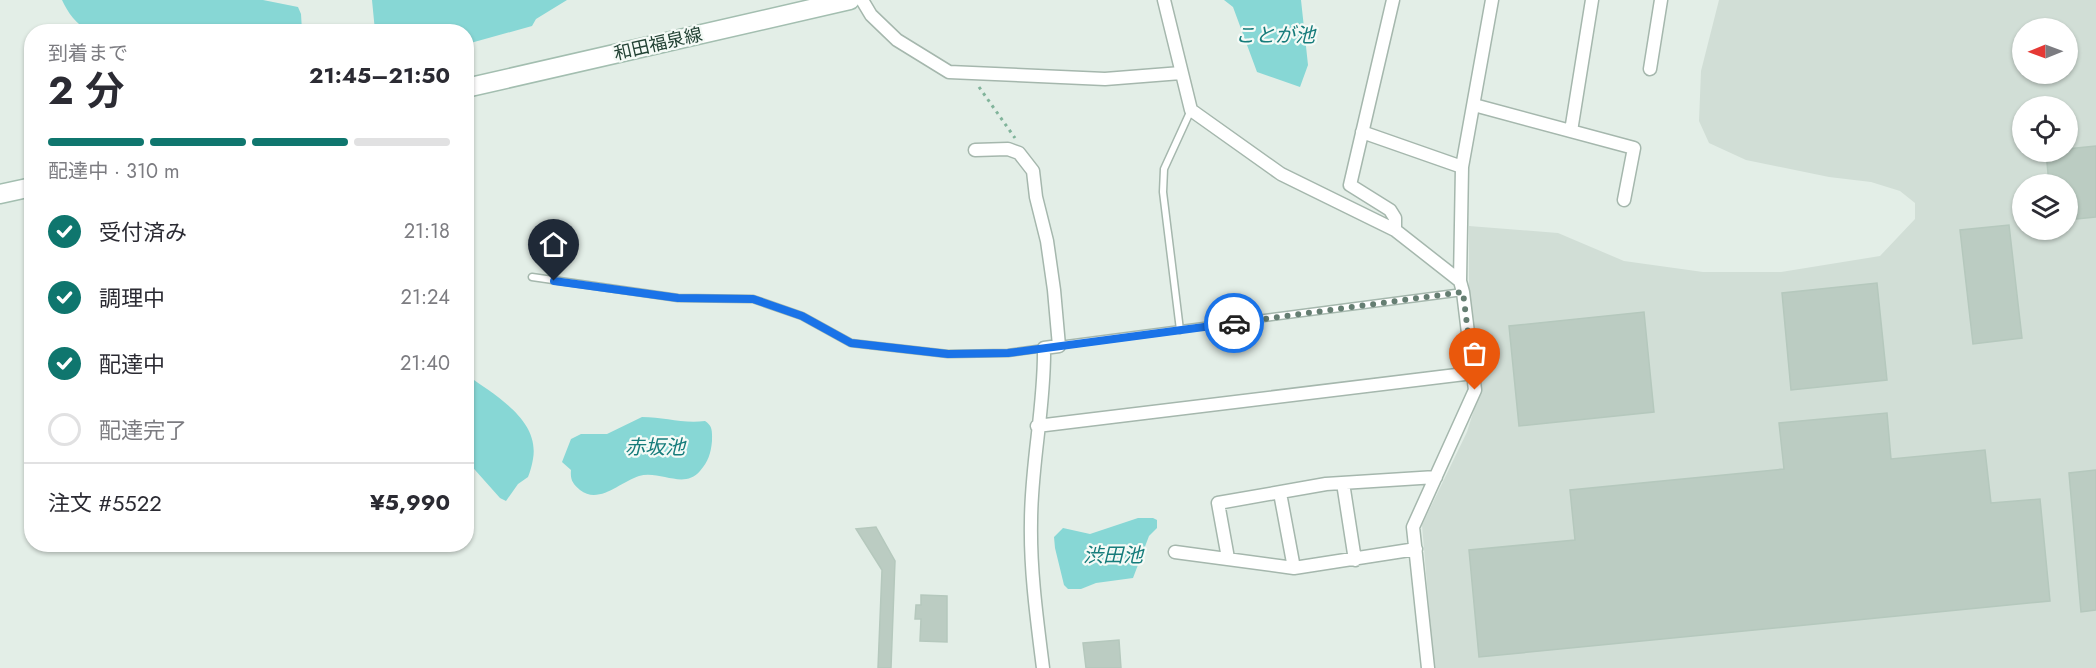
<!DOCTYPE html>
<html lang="ja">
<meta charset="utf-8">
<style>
body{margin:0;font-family:Jost,"Noto Sans JP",sans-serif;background:#f2f2f3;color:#2b2b33;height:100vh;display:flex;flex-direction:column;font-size:22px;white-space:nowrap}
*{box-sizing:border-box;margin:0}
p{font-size:20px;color:#7c7c81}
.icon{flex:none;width:33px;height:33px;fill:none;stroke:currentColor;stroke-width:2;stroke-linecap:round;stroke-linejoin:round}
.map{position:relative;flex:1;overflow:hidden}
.sheet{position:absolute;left:24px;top:24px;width:450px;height:528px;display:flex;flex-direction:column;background:#fff;border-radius:24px;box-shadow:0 2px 4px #0004}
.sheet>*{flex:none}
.needle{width:39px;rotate:269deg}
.controls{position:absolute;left:2012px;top:18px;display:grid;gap:12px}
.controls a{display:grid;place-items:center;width:66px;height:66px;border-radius:50%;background:#fff;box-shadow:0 2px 4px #0004;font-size:30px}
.pin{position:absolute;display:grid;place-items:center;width:51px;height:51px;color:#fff;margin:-62px -26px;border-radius:50% 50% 50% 0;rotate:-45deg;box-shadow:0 0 6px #0007}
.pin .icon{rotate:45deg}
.courier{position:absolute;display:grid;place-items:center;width:60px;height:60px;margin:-30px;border:4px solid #1a73e8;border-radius:50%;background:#fff;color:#222;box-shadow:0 2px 8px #0007}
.overview em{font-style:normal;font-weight:700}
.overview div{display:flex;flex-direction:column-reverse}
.overview{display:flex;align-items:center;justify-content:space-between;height:102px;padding:0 24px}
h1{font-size:39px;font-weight:700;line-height:45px}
.bar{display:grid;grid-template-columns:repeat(4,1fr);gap:9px 6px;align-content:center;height:72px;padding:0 24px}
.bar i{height:8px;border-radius:4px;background:#e1e1e2}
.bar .active{background:#0f766e}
.bar p{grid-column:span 4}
.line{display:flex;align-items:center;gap:15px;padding:0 24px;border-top:2px solid #e1e1e2}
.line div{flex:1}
ol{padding:0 24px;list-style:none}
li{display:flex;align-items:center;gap:18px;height:66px}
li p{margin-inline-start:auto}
li .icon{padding:6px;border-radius:50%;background:#0f766e;color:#fff;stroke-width:4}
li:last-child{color:#7c7c81}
li i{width:33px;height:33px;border:3px solid #e1e1e2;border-radius:50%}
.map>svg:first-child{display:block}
.built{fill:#d1ded6;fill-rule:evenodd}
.water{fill:#87d7d5}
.building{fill:#bbccc2;stroke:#b5c8bd;stroke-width:1.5}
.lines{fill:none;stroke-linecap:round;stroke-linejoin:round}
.lane-casing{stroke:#a5b7ad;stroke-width:9}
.street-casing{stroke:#a5b7ad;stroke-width:15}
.secondary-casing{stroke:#a3beb0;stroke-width:21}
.path{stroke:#81b49b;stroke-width:3;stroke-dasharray:3 4.5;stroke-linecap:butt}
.lane{stroke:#fff;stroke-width:6}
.street{stroke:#fff;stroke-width:12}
.secondary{stroke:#fff;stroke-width:18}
.done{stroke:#657e72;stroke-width:6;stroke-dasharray:0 10.8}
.route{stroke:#1a73e8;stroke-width:8}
.labels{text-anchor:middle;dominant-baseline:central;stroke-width:4.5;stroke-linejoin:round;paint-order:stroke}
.street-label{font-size:18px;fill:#214133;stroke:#f4faf6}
.water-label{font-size:20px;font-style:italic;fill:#167c7b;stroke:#f4faf6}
</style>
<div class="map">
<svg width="2096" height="668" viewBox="0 0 2096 668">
<rect width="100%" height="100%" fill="#e3eee7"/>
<path class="built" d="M1719,0H2096V668H1434L1422,525L1467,432L1481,387L1469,291V226L1558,233L1624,261L1703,272H1781L1880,256L1915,219V203L1900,191L1871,182L1829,177L1746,160L1709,143L1699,121L1701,71ZM2022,28H2067V74H2022ZM2022,106H2067V152H2022ZM2022,184H2067V230H2022Z"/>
<path class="water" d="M62,0H263L298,7L301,14L302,31H89C76,24 68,13 62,0Z
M372,0H567L536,19L532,26L467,44L466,32L375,31Z
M1224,0H1301L1308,65L1300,87L1257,72L1233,7Z
M467,375C494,395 540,419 533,459C532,465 530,472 528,477L518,484L506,501L500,498L467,461Z
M642,417C664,417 683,424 705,421C713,426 712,432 712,441C711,453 708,462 700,471C684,490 660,470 639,476C620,482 599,505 580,490C573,484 570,480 571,470L562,462L571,439L581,434H607Z
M1138,518H1153L1157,520V528L1149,536L1133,578L1096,583L1081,589H1068L1064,585L1055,548L1054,537L1063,528L1090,534Z"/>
<path class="building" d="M2096,146V217L2067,220V184H2049L2046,152H2067V149Z
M2009,225L2022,338L1973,344L1960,230Z
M1877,283L1887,380L1791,390L1782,293Z
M1644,312L1654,412L1519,426L1509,326Z
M1887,413L1891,459L1985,450L1991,503L2040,499L2050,601L1479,657L1469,550L1575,540L1570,490L1784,469L1779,423Z
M2096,470V610L2081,612L2069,473Z
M876,527L895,561L891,668H878L882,570L856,529Z
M921,595L947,596V642L920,641L921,619H915L916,605H921Z
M1119,640L1121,668H1086L1083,643Z"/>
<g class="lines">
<defs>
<path id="lane" d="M532,277L678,298L753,299L802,316L851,343L948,354L1008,353L1044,348
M1180,330L1163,192L1164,169L1191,110
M1059,345L1463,292"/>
<path id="street" d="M862,0L871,15L897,40L949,72L1105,79L1181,73
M1164,0L1191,110L1281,174L1395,230L1460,281
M1393,0L1350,185L1390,210L1395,218V230
M1650,69L1661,0
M1474,105L1634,148L1624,200
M1571,131L1592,0
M1362,132L1462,167
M975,150L1008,149L1019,153L1033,171L1036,197L1047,241L1054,290L1059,346L1044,348C1045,406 1031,463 1031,522C1030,570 1037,620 1043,668
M1037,426L1473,373
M1343,483L1355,560
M1280,493L1294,568
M1175,552L1294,568L1416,549
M1228,558L1218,503L1326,484L1436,477
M1428,668L1413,527L1475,390L1463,292L1460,281L1462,167L1492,0"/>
<path id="secondary" d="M466,88L850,0
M0,194L32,187"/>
</defs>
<use href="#lane" class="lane-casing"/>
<use href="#street" class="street-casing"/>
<use href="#secondary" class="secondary-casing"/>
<path class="path" d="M979,87L1015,138"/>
<use href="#lane" class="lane"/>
<use href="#street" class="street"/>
<use href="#secondary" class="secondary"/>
</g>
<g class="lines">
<path class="done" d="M1234,323L1463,292L1475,390"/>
<path class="route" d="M554,281L678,298L753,299L802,316L851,343L948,354L1008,353L1234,323"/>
</g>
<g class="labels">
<g class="street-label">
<text transform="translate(658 44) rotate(-13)">和田福泉線</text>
</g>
<g class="water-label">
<text x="1275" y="35">ことが池</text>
<text x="655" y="447">赤坂池</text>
<text x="1113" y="555">渋田池</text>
</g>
</g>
</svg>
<div class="controls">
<a><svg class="needle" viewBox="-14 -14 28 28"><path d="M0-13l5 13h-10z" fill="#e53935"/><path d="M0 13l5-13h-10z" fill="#7c7c81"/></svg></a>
<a><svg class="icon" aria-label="locate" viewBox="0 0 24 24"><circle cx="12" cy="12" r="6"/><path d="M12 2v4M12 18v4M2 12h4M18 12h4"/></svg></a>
<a><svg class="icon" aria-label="layers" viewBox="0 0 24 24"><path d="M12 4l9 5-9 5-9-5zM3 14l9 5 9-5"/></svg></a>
</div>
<div class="pin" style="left:1475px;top:390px;background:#ea580c"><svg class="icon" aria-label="bag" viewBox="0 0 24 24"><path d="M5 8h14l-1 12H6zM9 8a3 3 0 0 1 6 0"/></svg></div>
<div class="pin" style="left:554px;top:281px;background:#1f2937"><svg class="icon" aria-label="home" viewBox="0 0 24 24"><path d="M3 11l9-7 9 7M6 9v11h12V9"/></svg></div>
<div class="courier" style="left:1234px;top:323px"><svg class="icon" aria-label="car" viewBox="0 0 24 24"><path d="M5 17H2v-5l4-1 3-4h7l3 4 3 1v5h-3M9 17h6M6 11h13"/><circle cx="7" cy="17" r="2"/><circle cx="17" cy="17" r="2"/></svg></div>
<section class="sheet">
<div class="overview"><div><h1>2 分</h1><p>到着まで</p></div><em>21:45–21:50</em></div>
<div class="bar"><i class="active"></i><i class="active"></i><i class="active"></i><i></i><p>配達中 · 310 m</p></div>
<ol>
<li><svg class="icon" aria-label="check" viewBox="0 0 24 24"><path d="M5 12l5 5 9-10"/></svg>受付済み<p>21:18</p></li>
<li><svg class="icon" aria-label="check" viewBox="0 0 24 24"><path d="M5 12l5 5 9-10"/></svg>調理中<p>21:24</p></li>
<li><svg class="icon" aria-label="check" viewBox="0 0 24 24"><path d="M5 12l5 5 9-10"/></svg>配達中<p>21:40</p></li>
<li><i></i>配達完了</li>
</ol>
<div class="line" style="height:78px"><div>注文 #5522</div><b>¥5,990</b></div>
</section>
</div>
